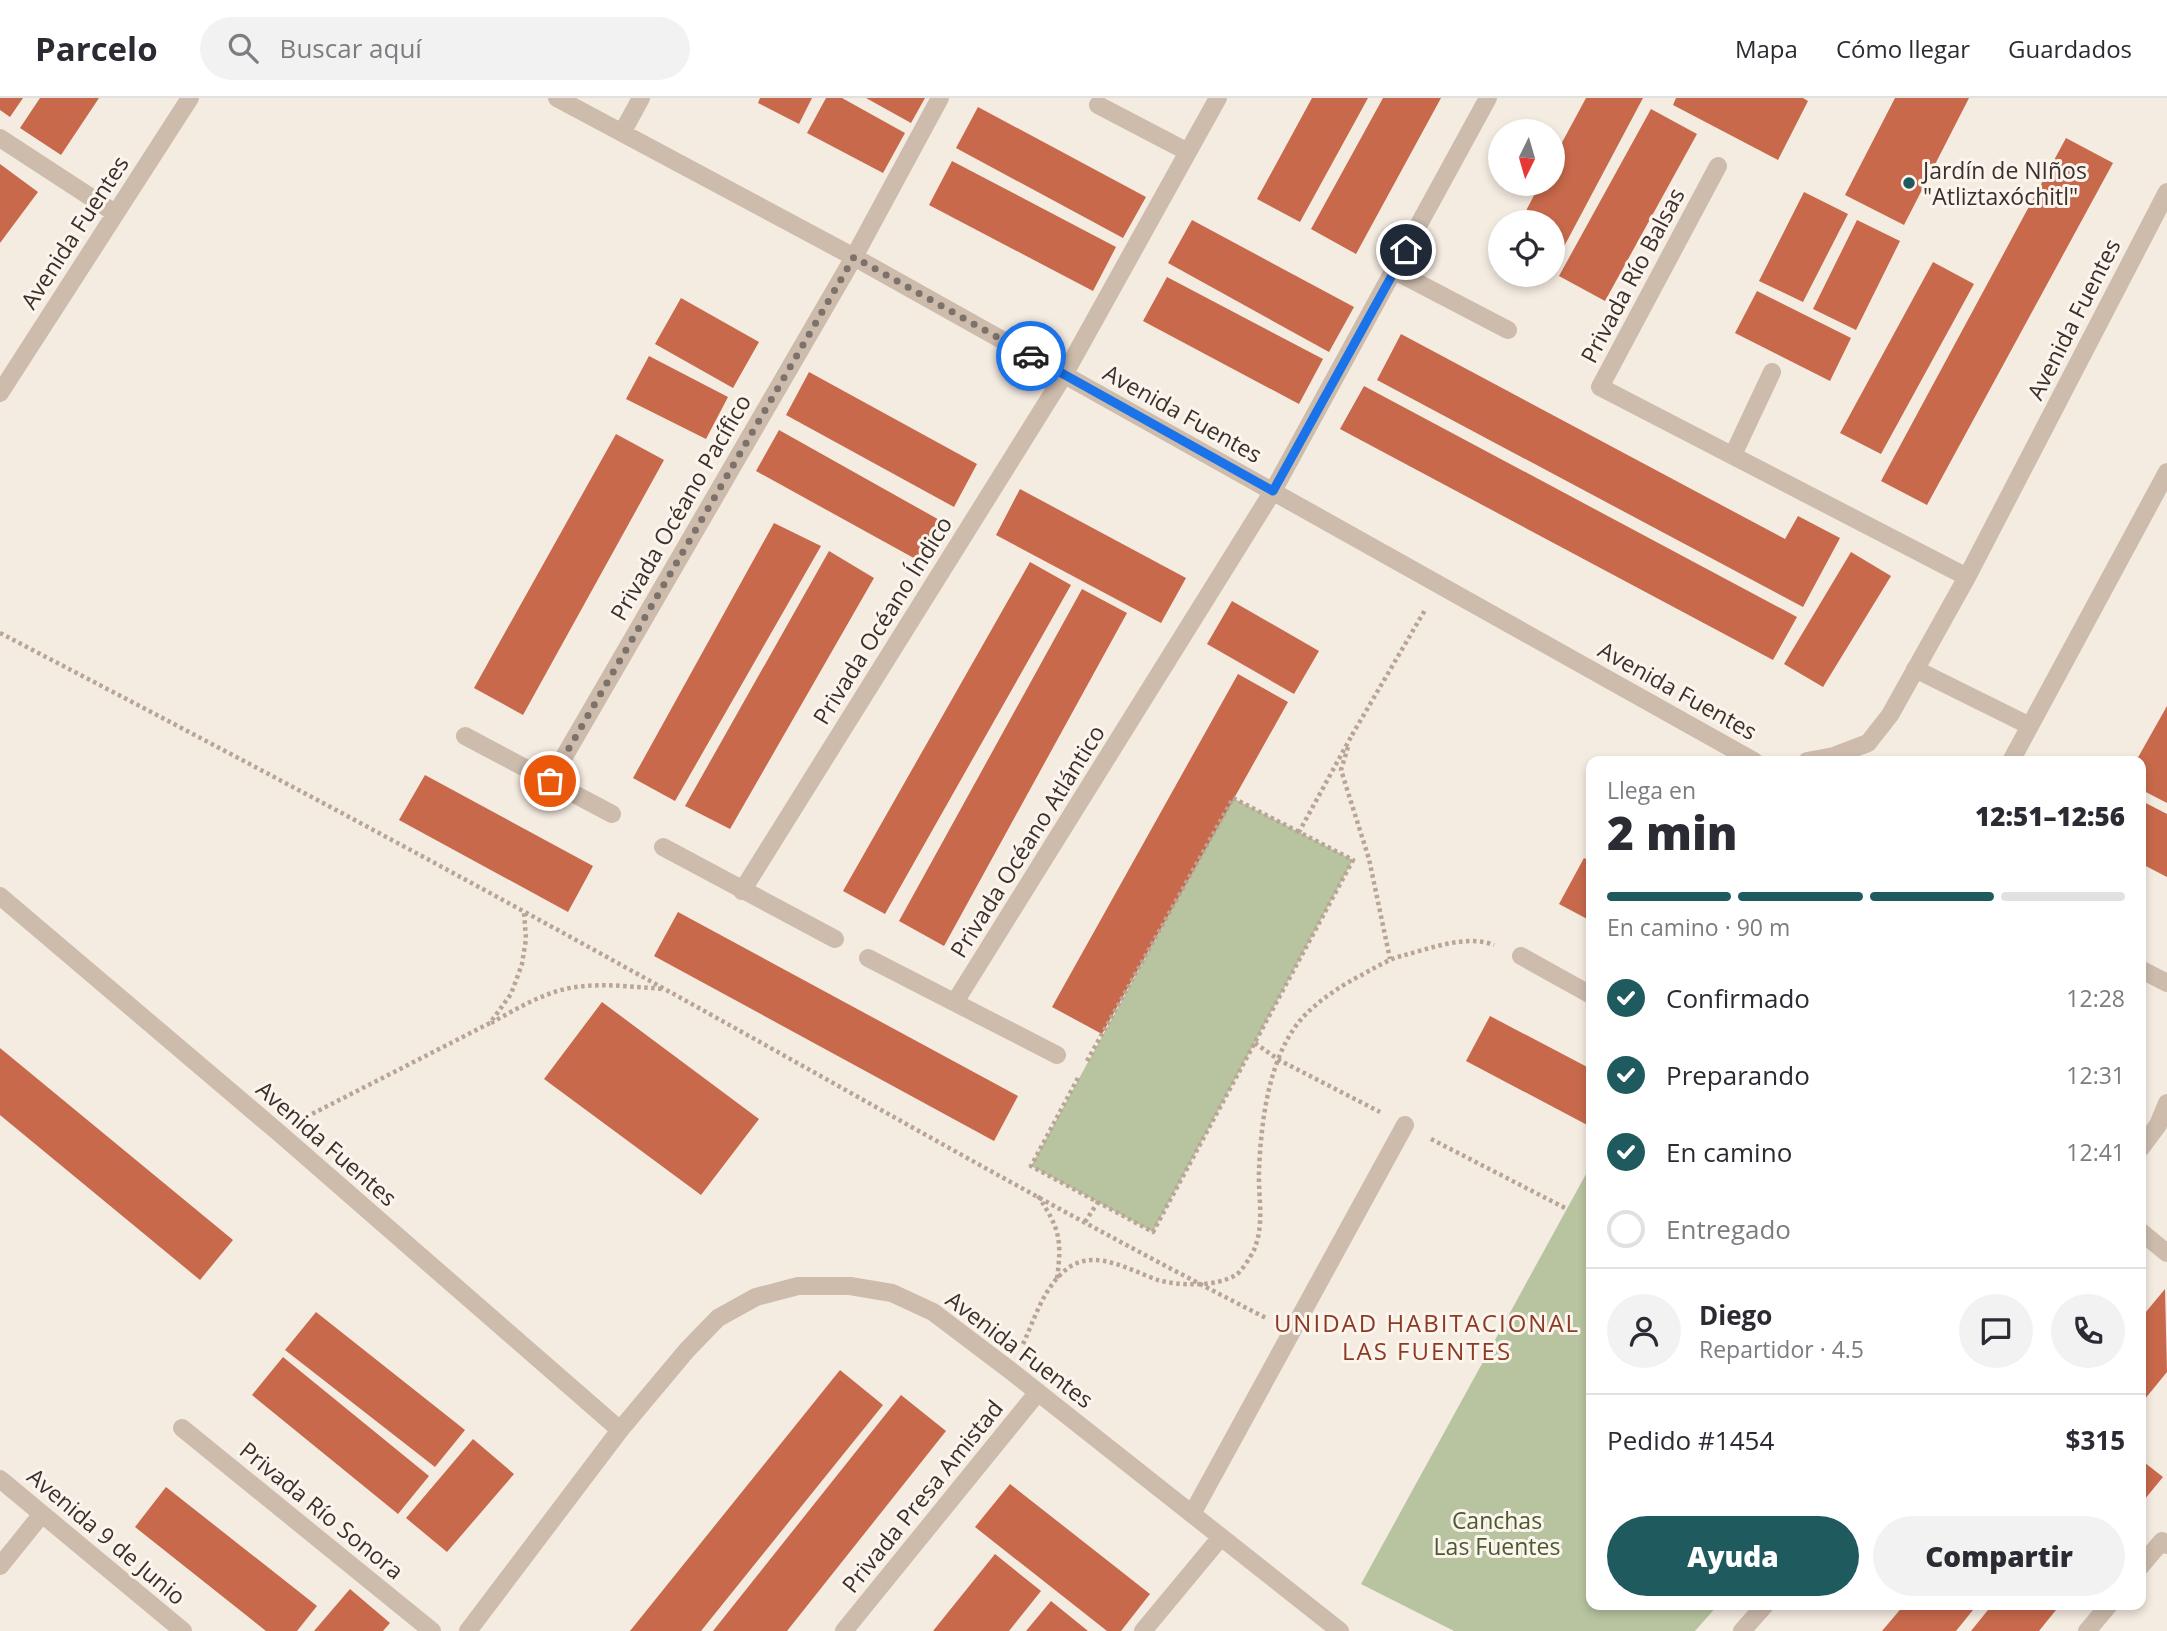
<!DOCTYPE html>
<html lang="es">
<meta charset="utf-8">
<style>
body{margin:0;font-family:"Open Sans",sans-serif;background:#f2f2f3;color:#2b2b33;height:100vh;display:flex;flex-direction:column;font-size:26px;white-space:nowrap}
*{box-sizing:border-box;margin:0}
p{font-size:23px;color:#7c7c81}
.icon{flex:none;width:38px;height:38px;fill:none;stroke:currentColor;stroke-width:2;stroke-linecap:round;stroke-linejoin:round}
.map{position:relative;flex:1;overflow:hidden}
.sheet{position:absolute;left:1586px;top:658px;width:560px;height:854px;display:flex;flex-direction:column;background:#fff;border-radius:14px;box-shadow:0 4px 10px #0003}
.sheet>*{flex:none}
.needle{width:46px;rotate:185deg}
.controls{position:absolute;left:1488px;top:21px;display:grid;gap:14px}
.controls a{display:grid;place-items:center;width:77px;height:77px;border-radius:50%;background:#fff;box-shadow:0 4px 10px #0003;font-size:35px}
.pin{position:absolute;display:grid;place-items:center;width:60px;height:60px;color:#fff;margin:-30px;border:4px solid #fff;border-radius:50%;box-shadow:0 2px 7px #0007}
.courier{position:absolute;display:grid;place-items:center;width:70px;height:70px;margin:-35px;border:5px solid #1a73e8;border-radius:50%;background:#fff;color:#222;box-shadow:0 2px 9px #0007}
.summary em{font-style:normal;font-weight:800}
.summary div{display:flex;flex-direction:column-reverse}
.summary{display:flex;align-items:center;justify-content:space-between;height:119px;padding:0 21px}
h1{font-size:46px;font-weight:800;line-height:52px}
.bar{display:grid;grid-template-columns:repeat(4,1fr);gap:10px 7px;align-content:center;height:84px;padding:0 21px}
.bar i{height:9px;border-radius:5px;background:#e1e1e2}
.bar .current{background:#1f5a5e}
.bar p{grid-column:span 4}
.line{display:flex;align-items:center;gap:18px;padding:0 21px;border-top:2px solid #e1e1e2}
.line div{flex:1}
.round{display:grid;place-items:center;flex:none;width:74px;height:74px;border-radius:37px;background:#f2f2f3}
ol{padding:0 21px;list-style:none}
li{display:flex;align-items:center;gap:21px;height:77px}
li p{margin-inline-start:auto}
li .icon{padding:7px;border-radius:50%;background:#1f5a5e;color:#fff;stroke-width:4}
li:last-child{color:#7c7c81}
li i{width:38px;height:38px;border:4px solid #e1e1e2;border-radius:50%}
.button{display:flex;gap:14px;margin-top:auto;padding:14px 21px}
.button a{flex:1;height:80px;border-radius:42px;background:#1f5a5e;color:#fff;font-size:28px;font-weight:800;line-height:80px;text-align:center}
.button a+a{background:#f2f2f3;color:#2b2b33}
header{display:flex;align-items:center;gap:42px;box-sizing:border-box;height:98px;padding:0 35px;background:#fff;border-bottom:2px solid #e1e1e2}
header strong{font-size:33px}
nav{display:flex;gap:38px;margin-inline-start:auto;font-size:24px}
.search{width:490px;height:63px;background:#f2f2f3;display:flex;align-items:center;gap:18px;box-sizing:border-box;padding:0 24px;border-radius:38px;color:#7c7c81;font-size:26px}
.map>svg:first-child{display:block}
.green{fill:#b8c4a0}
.building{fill:#c8694b}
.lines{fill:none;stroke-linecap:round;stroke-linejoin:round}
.path{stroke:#b9a596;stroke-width:4.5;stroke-dasharray:3.5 3.5;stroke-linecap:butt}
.service{stroke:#cdbbac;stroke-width:18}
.minor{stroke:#cdbbac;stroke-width:18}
.done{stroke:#7c716b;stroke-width:7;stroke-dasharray:0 12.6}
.route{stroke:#1a73e8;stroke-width:9}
.poi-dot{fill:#1f5a5e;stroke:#fbf5ee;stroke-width:2.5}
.labels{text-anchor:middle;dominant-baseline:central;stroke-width:6;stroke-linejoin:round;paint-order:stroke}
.poi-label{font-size:23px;fill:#3b302b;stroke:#fbf5ee;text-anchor:start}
.street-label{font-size:23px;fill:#3b302b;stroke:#fbf5ee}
.park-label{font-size:23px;fill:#4a5a2e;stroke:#fbf5ee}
.neighbourhood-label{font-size:24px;letter-spacing:2px;fill:#8c3b22;stroke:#fbf5ee}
</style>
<header>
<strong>Parcelo</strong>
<div class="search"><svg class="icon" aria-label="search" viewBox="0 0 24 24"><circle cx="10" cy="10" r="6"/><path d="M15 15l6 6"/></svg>Buscar aquí</div>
<nav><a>Mapa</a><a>Cómo llegar</a><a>Guardados</a></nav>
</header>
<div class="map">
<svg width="2167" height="1533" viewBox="0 0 2167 1533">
<rect width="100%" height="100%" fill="#f4ebe1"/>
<path class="green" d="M1233,700L1353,762L1153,1134L1031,1068Z
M1591,1067V1507H1718L1695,1533H1454L1361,1486Z"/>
<path class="building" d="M0,0H23L10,19L0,12Z
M40,0H99L61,57L20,30Z
M760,0H812L799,26L758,5Z
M826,0H842L905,35L883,75L807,35Z
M866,0H925L911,25Z
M1312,0H1368L1300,124L1257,101Z
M1383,0H1441L1356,156L1311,131Z
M1586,0H1643L1559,158L1552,154V124H1520L1540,86H1552V63Z
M1676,0H1803L1808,3L1778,62L1673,7Z
M1895,0H1969L1904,127L1845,97Z
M978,9L1146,99L1123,140L956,50Z
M1651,11L1697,36L1605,203L1559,178Z
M2066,40L2113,65L1927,407L1881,383Z
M952,63L1116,149L1093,193L929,107Z
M0,66L38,94L0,145Z
M1804,94L1848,116L1803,204L1759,183Z
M1192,122L1354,209L1329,254L1168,165Z
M1857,122L1900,143L1856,232L1813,211Z
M1933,164L1974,186L1881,356L1840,335Z
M1167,179L1323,261L1299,306L1143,223Z
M1757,193L1851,240L1830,283L1735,235Z
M681,200L759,244L733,290L655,246Z
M1401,236L1785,441L1798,418L1840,440L1803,509L1377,282Z
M649,258L728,299L706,341L626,301Z
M809,274L977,366L954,409L786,317Z
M1364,288L1797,519L1773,562L1340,331Z
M779,332L943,424L921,464L756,373Z
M616,336L664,362L523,617L474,590Z
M1020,391L1186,480L1161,525L996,437Z
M774,425L821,448L675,703L633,680Z
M829,453L874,480L730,731L685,708Z
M1851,454L1891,478L1823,589L1784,566Z
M1030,464L1071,487L885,816L843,793Z
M1082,491L1127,515L944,848L899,823Z
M1232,503L1319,553L1294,596L1207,546Z
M1238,576L1288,604L1102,936L1052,909Z
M2167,608V705L2140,691V663H2136Z
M425,677L593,768L568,814L399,722Z
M2140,702L2167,716V779L2140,765Z
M1584,760L1591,764V823L1559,806Z
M678,814L1018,998L994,1043L654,858Z
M602,904L759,1021L701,1097L544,981Z
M1490,918L1591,971V1029L1466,963Z
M0,950L233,1142L200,1182L0,1017Z
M2165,1191L2167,1274L2140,1307V1221Z
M316,1214L465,1332L435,1369L285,1252Z
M283,1259L429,1378L398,1416L252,1297Z
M840,1272L883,1307L701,1533H630Z
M901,1297L946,1333L787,1533H713Z
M473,1341L514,1376L447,1454L406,1420Z
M2140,1361L2163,1379L2140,1407Z
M1010,1386L1150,1496L1121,1533H1107L975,1429Z
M166,1389L317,1508L297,1533H266L135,1429Z
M995,1456L1041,1493L1009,1533H933Z
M350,1491L390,1525L383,1533H314Z
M1051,1503L1088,1533H1026Z
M1904,1507H1977L1956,1533H1882Z
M1992,1507H2060L2039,1533H1971Z"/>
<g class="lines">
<path class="path" d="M0,535C225,652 449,771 670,894C869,1004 1065,1118 1268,1221
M1352,637L1425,512
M1348,649L1341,672L1369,761L1390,861
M491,925C518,910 546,893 576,889C605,885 635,889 663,891
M1255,945L1279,962L1380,1014
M1087,963L1233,700L1299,734
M1078,980L1031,1068L1153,1134L1353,762L1299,734L1352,637
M306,1019L490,925L511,896L522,866L526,841L524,814
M1431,1041L1567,1111
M1038,1098C1060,1131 1062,1142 1057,1181
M1085,1124L1098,1104
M1023,1246C1035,1220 1044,1188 1068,1170C1096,1150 1131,1173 1158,1182C1180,1188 1216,1189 1236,1177C1242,1173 1251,1158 1254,1152C1265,1125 1258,1100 1259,1073C1261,1023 1269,952 1307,915C1320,902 1338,890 1354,881C1370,873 1384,863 1401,858C1429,851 1466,836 1494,847"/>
<path class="service" d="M1192,1416L1405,1027"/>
<path class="minor" d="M557,0L854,159L1754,663
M1098,7L1188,54
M622,35L641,0
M0,40L115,115
M1718,68L1600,289L1967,479
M1395,173L1508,232
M0,295L190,0
M1733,357L1772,274
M1915,571L2030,628
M465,638L612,716
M1807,663L1834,658L1868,645L1890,617L1967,479L2167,94
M2011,663L2167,374
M550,683L854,159L940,0
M663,749L835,841
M742,793L1064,277L1218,0
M0,798L278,1034L620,1332
M1521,858L1591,897
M868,860L1057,957
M2140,871L2167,885
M955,904L1273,393L1488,0
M2140,1051L2158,1027L2167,1005
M2140,1133L2167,1155
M182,1330L432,1533
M0,1381L183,1533
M0,1468L42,1416
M2140,1469L2162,1443L2167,1447
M468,1533L620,1332L687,1252L718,1220L756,1199L798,1188H850L892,1195L933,1214L1011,1273L1340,1533
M844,1533L1038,1294
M1143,1533L1221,1439
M1742,1533L1765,1507
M2087,1533L2109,1507"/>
</g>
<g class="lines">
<path class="done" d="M550,683L854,159L1031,258"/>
<path class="route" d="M1031,258L1273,393L1406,152"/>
</g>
<circle class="poi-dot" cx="1909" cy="85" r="7"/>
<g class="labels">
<g class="poi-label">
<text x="1923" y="72">Jardín de NIños<tspan x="1923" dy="26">"Atliztaxóchitl"</tspan></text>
</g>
<g class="street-label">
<text transform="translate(74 134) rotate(-57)">Avenida Fuentes</text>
<text transform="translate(1632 177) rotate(-62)">Privada Río Balsas</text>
<text transform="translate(2073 221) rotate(-63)">Avenida Fuentes</text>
<text transform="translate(1183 315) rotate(29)">Avenida Fuentes</text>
<text transform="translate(680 409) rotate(-60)">Privada Océano Pacífico</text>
<text transform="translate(882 522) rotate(-58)">Privada Océano Índico</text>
<text transform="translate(1678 592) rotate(29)">Avenida Fuentes</text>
<text transform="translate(1027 743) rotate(-58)">Privada Océano Atlántico</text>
<text transform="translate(327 1045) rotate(41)">Avenida Fuentes</text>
<text transform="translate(1020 1251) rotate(37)">Avenida Fuentes</text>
<text transform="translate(922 1398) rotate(-51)">Privada Presa Amistad</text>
<text transform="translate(322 1412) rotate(39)">Privada Río Sonora</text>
<text transform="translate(107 1438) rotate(40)">Avenida 9 de Junio</text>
</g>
<g class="park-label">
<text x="1497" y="1422">Canchas<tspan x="1497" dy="26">Las Fuentes</tspan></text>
</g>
<g class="neighbourhood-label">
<text x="1427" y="1224">UNIDAD HABITACIONAL<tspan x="1427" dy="28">LAS FUENTES</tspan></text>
</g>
</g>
</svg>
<div class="controls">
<a><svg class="needle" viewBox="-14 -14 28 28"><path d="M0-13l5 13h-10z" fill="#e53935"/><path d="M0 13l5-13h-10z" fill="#7c7c81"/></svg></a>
<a><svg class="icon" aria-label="locate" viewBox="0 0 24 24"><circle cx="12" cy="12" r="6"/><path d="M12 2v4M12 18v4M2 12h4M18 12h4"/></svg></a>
</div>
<div class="pin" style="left:550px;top:683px;background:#ea580c"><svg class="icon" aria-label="bag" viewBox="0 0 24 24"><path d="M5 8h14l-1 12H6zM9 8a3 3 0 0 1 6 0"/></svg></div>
<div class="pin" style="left:1406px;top:152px;background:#1f2937"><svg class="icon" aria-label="home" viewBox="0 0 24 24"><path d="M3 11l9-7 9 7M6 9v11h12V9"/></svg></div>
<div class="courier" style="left:1031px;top:258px"><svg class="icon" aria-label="car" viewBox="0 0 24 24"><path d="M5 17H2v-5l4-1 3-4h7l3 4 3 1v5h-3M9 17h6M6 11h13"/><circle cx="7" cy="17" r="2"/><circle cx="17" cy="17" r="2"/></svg></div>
<section class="sheet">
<div class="summary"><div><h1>2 min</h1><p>Llega en</p></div><em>12:51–12:56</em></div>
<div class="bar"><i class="current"></i><i class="current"></i><i class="current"></i><i></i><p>En camino · 90 m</p></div>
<ol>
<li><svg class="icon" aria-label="check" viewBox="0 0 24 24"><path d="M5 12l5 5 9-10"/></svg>Confirmado<p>12:28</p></li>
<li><svg class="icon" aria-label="check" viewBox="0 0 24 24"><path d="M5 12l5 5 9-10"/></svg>Preparando<p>12:31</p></li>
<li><svg class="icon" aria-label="check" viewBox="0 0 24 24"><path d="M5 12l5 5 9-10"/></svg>En camino<p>12:41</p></li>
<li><i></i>Entregado</li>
</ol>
<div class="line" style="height:126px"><a class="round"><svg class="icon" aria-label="person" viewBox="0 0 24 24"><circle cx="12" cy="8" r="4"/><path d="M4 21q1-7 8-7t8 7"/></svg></a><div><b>Diego</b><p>Repartidor · 4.5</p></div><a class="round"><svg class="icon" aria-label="chat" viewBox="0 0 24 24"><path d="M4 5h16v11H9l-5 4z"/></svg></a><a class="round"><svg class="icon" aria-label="phone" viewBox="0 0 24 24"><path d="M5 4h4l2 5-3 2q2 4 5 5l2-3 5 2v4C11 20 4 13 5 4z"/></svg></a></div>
<div class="line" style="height:91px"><div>Pedido #1454</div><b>$315</b></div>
<div class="button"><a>Ayuda</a><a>Compartir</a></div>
</section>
</div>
